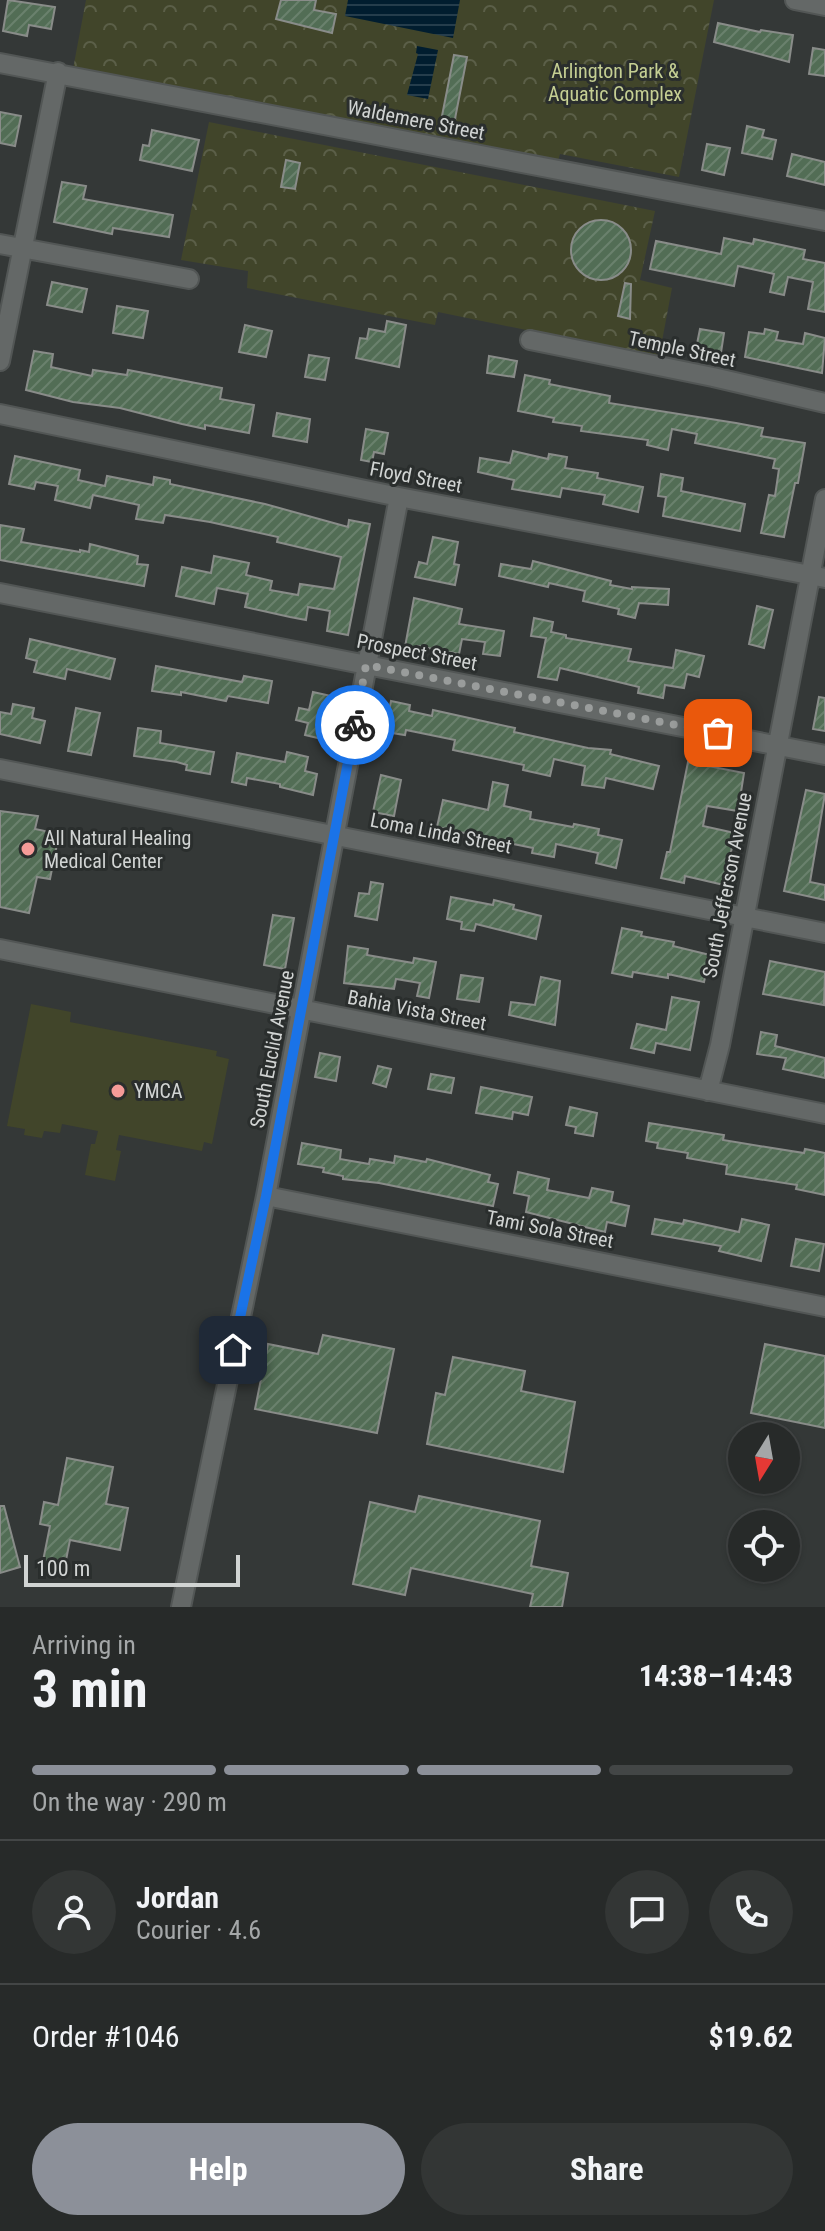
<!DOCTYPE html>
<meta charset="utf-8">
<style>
body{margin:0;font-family:"Roboto Condensed",sans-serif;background:#333635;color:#f1f3f6;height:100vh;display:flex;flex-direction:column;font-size:30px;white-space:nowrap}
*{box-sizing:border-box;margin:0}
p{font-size:26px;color:#a4a7a8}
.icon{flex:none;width:44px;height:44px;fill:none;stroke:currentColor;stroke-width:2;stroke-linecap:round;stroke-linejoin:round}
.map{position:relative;height:1607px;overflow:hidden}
.drawer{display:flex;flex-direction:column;background:#272a29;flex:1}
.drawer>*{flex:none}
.needle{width:52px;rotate:191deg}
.tools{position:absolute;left:728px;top:1422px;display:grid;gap:16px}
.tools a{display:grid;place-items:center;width:72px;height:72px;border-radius:50%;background:#272a29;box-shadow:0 2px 6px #0004,0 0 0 2px #434646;font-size:40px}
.scale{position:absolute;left:24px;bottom:20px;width:216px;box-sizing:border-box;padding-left:8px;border:4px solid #d1d4d3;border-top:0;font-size:22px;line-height:28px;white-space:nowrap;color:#d1d4d3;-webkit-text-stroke:6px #2a2e2d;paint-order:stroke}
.pin{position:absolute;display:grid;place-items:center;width:68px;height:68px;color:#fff;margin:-34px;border-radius:16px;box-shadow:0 4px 12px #0006}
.courier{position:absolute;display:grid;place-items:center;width:80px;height:80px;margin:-40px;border:6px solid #1a73e8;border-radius:50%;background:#fff;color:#222;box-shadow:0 2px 10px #0007}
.headline em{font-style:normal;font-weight:700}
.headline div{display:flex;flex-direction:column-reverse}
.headline{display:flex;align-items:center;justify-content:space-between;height:136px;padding:0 32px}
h1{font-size:52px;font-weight:700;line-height:60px}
.bar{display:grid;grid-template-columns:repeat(4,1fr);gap:12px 8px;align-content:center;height:96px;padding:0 32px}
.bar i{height:10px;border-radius:6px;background:#434646}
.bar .current{background:#8c9099}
.bar p{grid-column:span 4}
.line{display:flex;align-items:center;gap:20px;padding:0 32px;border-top:2px solid #434646}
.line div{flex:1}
.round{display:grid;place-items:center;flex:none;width:84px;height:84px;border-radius:42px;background:#333635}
.button{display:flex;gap:16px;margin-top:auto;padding:16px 32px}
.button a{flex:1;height:92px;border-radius:48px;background:#8c9099;color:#fff;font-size:32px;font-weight:700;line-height:92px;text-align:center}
.button a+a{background:#333635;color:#f1f3f6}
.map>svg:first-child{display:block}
.green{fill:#41452a}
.forest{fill:url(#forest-crowns)}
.water{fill:url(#water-rules)}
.building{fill:url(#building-hatch);stroke:#898c89;stroke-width:2}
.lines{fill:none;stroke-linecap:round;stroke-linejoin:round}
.minor-casing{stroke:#525655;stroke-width:22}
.minor{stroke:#646867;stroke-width:18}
.done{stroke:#9a9d9c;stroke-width:8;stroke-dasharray:0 14.4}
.route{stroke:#1a73e8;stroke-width:10}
.poi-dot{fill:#f59b98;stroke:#2a2e2d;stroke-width:3}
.labels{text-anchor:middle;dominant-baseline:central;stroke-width:6;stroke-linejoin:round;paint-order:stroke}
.park-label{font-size:20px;fill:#c5cf93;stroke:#2a2e2d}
.street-label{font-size:20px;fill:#d1d4d3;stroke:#2a2e2d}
.poi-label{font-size:20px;fill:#d1d4d3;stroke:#2a2e2d;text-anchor:start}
</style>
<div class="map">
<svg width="825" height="1607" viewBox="0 0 825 1607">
<defs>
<pattern id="forest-crowns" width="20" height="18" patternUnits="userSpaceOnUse" patternTransform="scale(2)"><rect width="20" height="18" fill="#41452a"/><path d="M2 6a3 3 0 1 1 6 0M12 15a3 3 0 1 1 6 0" fill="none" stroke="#5b5f48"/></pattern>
<pattern id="water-rules" width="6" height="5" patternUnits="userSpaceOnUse" patternTransform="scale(2)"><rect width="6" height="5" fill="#011d2f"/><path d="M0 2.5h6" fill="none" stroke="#253d4c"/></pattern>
<pattern id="building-hatch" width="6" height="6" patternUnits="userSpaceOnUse" patternTransform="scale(2)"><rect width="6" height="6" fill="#526d55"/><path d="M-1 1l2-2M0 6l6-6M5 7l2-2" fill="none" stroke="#6a816d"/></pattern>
</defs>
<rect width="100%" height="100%" fill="#343837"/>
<path class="green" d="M31,1004L71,1012L70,1022L217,1051L216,1056L229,1059L212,1144L204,1142L202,1151L119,1135L116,1150L121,1151L115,1181L85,1175L91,1144H95L98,1131L62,1124L60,1133L44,1131L42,1138L24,1135L25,1129L7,1126Z"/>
<path class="forest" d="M86,0H714L679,177L560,154L558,161L73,69Z
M209,122L655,211L640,280L672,288L659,357L438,312L435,325L247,288L248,271L181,260Z"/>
<path class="water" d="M348,0H460L453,38L345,16Z
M417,46L438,50L428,99L407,95L418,54L416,53Z"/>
<path class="building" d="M8,0L55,7L51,29L29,25L27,36L3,31Z
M281,0H316L314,10L336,14L332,33L276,19Z
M718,23L760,32L761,30L793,35L789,62L714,42Z
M813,48L825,50V76L809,74Z
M454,55L467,57L454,124L441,121Z
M0,112L21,116L15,146L0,143Z
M747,126L764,130L762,137L776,140L772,159L742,153Z
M152,130L199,140L192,171L140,160L143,145L149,146Z
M707,144L730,148L724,175L702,170Z
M792,154L825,162V185L787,176Z
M286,160L300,163L295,189L281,187Z
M62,182L86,186L83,199L173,215L169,237L113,228L112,234L54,222Z
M571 250a30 30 0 1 1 60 0a30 30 0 1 1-60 0Z
M724,238L753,244L754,239L805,250L803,259L825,263V312L808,309L813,282L788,277L784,295L770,292L774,274L738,266L734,286L650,269L656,241L721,254Z
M52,282L87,289L82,312L47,305Z
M625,283L631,284L630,319L618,316Z
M117,306L148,311L143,338L113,333Z
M387,321L406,325L399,367L356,358L360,338L367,339L369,329L385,332Z
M245,325L272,331L266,357L239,352Z
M700,329L724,333L720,359L703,356L704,350L696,349Z
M765,329L778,332L776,340L803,344L805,333L825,338L822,373L745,357L749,332L764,334Z
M34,351L53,354L51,367L92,376L93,370L127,375L128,370L222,388L220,399L254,405L249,433L205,425V429L182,424L120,408L73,402L26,390Z
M309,355L329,358L325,380L305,377Z
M489,356L517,361L514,377L487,373Z
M525,375L550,380L549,384L610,396L609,403L736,423L763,428L761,436L805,443L798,483H795L784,537L761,533L769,495L775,496L779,469L773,468L775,459L695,443L697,434L672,429L668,450L647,445L648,440L581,431L582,426L553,422L554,418L518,411Z
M277,413L310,419L307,442L273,436Z
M366,429L388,433L384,454L374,452L372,462L361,460Z
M513,451L548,459L549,454L567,457L565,468L598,473L597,478L643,487L638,512L603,504L605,495L562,488L560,497L512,489L514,480L478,472L480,458L510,463Z
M15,456L80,470L78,480L105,486L107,476L153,485L154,477L170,480V484L265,504L348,527L349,520L370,524L348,635L327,631L330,611L308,607L306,620L290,617L245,607L248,594L217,588L214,604L176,596L182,567L211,573L214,556L249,563L246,575L272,581L270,590L298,595L300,584L334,589L341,557L277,542L278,537L210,522L165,515L163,523L136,519L139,505L93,495L90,508L55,500L58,486L36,482L34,489L9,484Z
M661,474L683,478L681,491L745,504L740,531L663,516L666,497L658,496Z
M0,525L24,529L21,542L80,552V550L89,552L90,544L138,556L137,564L148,565L144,586L0,560Z
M433,537L458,542L454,564L459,565L455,585L415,577L419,562L427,564Z
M533,561L611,581L610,585L632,589V587L669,589L668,605L639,603L635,618L618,614L619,609L583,601L585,591L549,583L548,587L499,576L501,564L531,569Z
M414,598L462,609L459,624L504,631L500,656L483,654L485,642L462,639L459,654L418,646V649L405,647Z
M757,606L773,610L764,648L749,644Z
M534,618L553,622L551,632L566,635V638L631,649L628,661L673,668L676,650L704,656L699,677L687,674L684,688L665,685L663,698L638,693L639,687L560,668L557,680L538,677L546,638L531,636Z
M30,639L115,659L110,679L67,669L65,679L34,672L37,661L26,658Z
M156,666L242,682L244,676L272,681L268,703L228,696L226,701L181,692V695L152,691Z
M313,692L331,696L322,739L305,735L308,723L296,720L299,708L309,710Z
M819,697L825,698V731L813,729Z
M391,701L410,705L409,711L432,716L433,710L515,728L514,732L588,748L611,750L610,754L659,766L653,789L606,778L604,788L582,785L585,766L554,759L550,776L523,770L524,765L453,750L455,740L406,730L405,735L385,732Z
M13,704L34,708L32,718L45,721L40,743L0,734V712L11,714Z
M76,708L100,713L91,755L68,751Z
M138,728L161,731L160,743L214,752L210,774L186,770L187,765L177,762L134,756Z
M287,752L308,757L305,771L317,774L313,795L280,787V784L247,778L246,785L232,782L237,753L285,762Z
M688,762L744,773L738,811L707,806L703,826L735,833L724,885L685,876L684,883L661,878L667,852H670Z
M381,775L401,780L394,816L373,812Z
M493,782L508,785L504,806L531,812L530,819L573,827L574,824L599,829L598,835L622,840L616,868L596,863L598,853L556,844L554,857L532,853L533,848L489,839L488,843L468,839L469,834L437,827L443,800L488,810Z
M806,790L825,794L810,882L825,885V900L784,891Z
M0,811L38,816L35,829L59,834L50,879L37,877L29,913L0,907Z
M371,882L383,884L377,920L355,916L359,893L369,894Z
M451,897L493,905L494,900L514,905L513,909L541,916L536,939L476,924L474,931L461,929L462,922L447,919Z
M273,915L294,918L285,969L264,965Z
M622,928L642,932L641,936L674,942L673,946L710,955L704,982L668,974V978L633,972L632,977L612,973Z
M348,946L368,949L367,955L413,963L414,958L436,962L429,998L417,996L420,983L396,979L394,989L344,983Z
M770,961L825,972L824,1005L763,994Z
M461,975L483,978L479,1002L457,999Z
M541,977L560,981L555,1025L509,1015L511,1002L535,1005Z
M672,997L699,1002L690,1050L656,1043L654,1053L631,1048L637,1024L666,1030Z
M761,1032L777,1035L775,1046L825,1058V1078L783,1069L786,1058L757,1054Z
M320,1053L340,1057L336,1081L315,1077Z
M378,1066L391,1069L386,1087L373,1083Z
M431,1074L454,1078L451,1093L428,1089Z
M481,1087L532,1097L528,1115L513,1112L512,1119L476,1113Z
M570,1107L597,1113L593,1136L575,1133L576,1127L566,1125Z
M649,1123L724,1135L723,1140L766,1147L804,1153L805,1149L825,1153V1195L796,1189L797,1185L726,1174L727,1165L687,1158L688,1153L657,1148L658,1143L646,1141Z
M302,1143L341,1150L340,1159L369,1164L370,1159L394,1163L395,1156L426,1162L427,1159L490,1175L488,1182L498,1184L493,1206L379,1183L343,1179V1176L323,1172L324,1168L298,1164Z
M518,1172L549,1179L547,1190L589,1198L592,1188L613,1192L611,1202L629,1206L625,1226L607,1222L605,1232L526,1212L529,1196L514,1193Z
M655,1219L683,1224L684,1220L739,1232L742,1219L769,1225L761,1261L719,1251L721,1246L652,1234Z
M796,1239L824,1244L819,1271L791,1266Z
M323,1335L394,1349L377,1433L255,1409L268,1344L318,1354Z
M765,1344L825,1356V1428L751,1413Z
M453,1357L525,1371L521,1391L575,1402L563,1472L427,1444L436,1393L445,1395Z
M67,1458L113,1467L106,1504L128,1508L120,1550L70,1540L65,1565L43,1561L50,1526L40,1524L44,1502L58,1505Z
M419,1496L540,1521L531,1566L568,1573L562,1607H530L533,1594L411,1568L405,1595L353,1584L370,1502L415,1512Z
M0,1506H4L20,1567L0,1573Z"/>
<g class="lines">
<defs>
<path id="minor" d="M795,0L825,6
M0,63L825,221
M0,244L189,279
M530,340L713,377L825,403
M0,361L58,72
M0,414L399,497L825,578
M0,593L825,755
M0,769L825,933
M0,949L825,1114
M708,1091L720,1045L825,499
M266,1196L825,1307
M181,1607L266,1196L399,497"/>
</defs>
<use href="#minor" class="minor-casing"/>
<use href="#minor" class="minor"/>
</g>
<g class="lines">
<path class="done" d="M355,725L366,665L718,733"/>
<path class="route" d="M233,1350L266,1196L355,725"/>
</g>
<g class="poi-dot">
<circle cx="28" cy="849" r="8"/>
<circle cx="118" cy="1091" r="8"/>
</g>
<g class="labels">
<g class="park-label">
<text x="615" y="71">Arlington Park &amp;<tspan x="615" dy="23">Aquatic Complex</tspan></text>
</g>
<g class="street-label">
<text transform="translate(416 120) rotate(11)">Waldemere Street</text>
<text transform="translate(682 349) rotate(12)">Temple Street</text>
<text transform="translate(416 477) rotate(11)">Floyd Street</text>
<text transform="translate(417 652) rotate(11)">Prospect Street</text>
<text transform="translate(441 833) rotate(11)">Loma Linda Street</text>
<text transform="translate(727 885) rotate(-79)">South Jefferson Avenue</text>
<text transform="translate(417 1010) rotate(11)">Bahia Vista Street</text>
<text transform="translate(272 1049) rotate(-79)">South Euclid Avenue</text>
<text transform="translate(550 1229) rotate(11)">Tami Sola Street</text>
</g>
<g class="poi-label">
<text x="44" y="838">All Natural Healing<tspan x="44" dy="23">Medical Center</tspan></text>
<text x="134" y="1091">YMCA</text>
</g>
</g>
</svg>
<div class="tools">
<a><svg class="needle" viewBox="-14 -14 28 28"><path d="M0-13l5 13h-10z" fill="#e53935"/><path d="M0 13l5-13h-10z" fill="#a4a7a8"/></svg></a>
<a><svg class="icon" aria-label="locate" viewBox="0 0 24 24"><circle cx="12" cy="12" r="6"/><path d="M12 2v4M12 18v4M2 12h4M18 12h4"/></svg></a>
</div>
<div class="scale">100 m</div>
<div class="pin" style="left:718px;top:733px;background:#ea580c"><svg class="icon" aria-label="bag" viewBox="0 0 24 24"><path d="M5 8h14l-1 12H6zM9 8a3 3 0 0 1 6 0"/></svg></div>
<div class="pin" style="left:233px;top:1350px;background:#1f2937"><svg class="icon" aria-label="home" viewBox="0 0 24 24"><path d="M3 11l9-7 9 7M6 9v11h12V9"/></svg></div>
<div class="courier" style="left:355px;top:725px"><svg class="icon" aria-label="bike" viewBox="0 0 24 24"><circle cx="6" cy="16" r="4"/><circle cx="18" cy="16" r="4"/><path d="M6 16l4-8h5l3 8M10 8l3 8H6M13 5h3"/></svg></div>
</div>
<section class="drawer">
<div class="headline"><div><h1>3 min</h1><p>Arriving in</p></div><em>14:38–14:43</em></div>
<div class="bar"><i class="current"></i><i class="current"></i><i class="current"></i><i></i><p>On the way · 290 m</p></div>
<div class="line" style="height:144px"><a class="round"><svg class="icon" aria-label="person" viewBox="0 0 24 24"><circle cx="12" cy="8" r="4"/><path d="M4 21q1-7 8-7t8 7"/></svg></a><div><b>Jordan</b><p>Courier · 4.6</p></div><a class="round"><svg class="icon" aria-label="chat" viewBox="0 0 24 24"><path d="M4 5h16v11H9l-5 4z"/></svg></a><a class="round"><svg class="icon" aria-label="phone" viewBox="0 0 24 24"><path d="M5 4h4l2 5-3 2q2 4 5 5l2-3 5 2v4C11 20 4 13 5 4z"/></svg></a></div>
<div class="line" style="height:104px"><div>Order #1046</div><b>$19.62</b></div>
<div class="button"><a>Help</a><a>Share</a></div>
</section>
